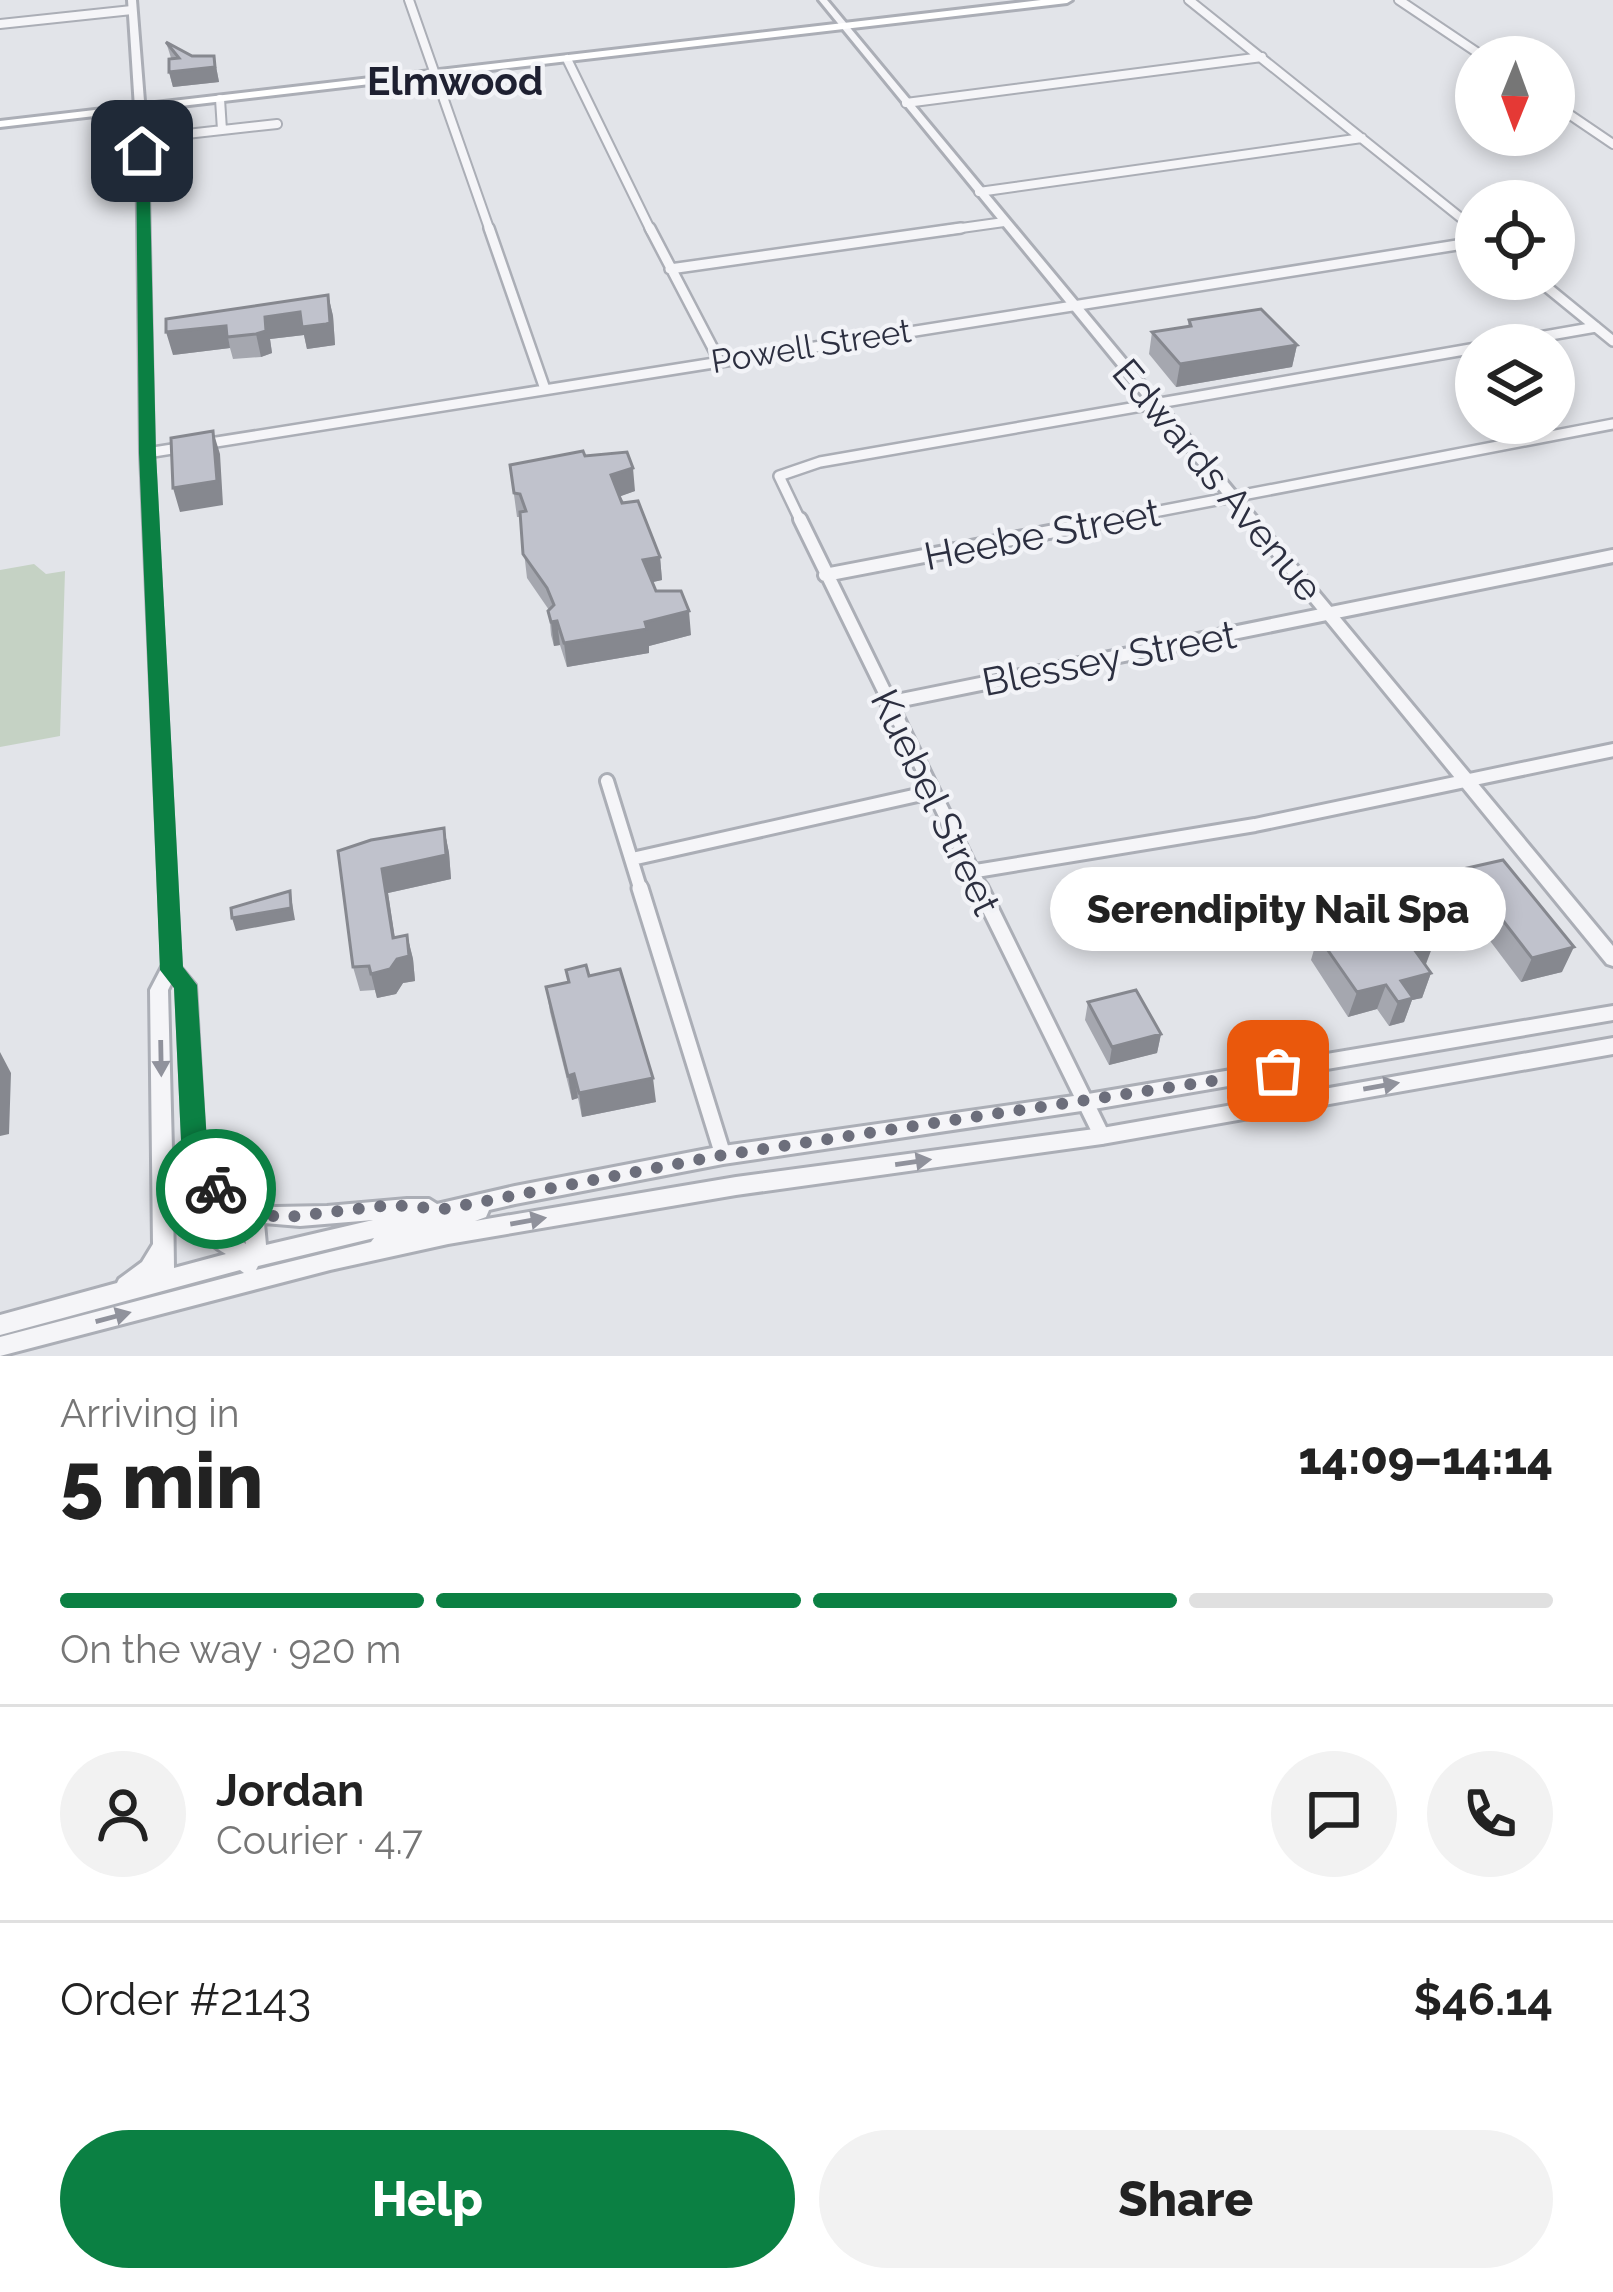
<!DOCTYPE html>
<meta charset="utf-8">
<style>
body{margin:0;font-family:Raleway,sans-serif;background:#f2f2f2;color:#222;height:100vh;display:flex;flex-direction:column;font-size:45px;white-space:nowrap}
*{box-sizing:border-box;margin:0}
p{font-size:39px;color:#767676}
.icon{flex:none;width:66px;height:66px;fill:none;stroke:currentColor;stroke-width:2;stroke-linecap:round;stroke-linejoin:round}
.map{position:relative;height:1356px;overflow:hidden}
.drawer{display:flex;flex-direction:column;background:#fff;flex:1}
.drawer>*{flex:none}
.needle{width:78px;rotate:181deg}
.fabs{position:absolute;left:1455px;top:36px;display:grid;gap:24px}
.fabs a{display:grid;place-items:center;width:120px;height:120px;border-radius:50%;background:#fff;box-shadow:0 6px 18px #0003;font-size:60px}
.pin{position:absolute;display:grid;place-items:center;width:102px;height:102px;color:#fff;margin:-51px;border-radius:24px;box-shadow:0 6px 18px #0006}
.courier{position:absolute;display:grid;place-items:center;width:120px;height:120px;margin:-60px;border:9px solid #0b8043;border-radius:50%;background:#fff;color:#222;box-shadow:0 3px 15px #0007}
.bubble{position:absolute;height:84px;border-radius:42px;background:#fff;box-shadow:0 6px 18px #0003;font-size:39px;font-weight:800;line-height:84px;text-align:center}
.summary em{font-style:normal;font-weight:800}
.summary div{display:flex;flex-direction:column-reverse}
.summary{display:flex;align-items:center;justify-content:space-between;height:204px;padding:0 60px}
h1{font-size:78px;font-weight:800;line-height:90px}
.bar{display:grid;grid-template-columns:repeat(4,1fr);gap:18px 12px;align-content:center;height:144px;padding:0 60px}
.bar i{height:15px;border-radius:9px;background:#e0e0e0}
.bar .active{background:#0b8043}
.bar p{grid-column:span 4}
.line{display:flex;align-items:center;gap:30px;padding:0 60px;border-top:3px solid #e0e0e0}
.line div{flex:1}
.round{display:grid;place-items:center;flex:none;width:126px;height:126px;border-radius:63px;background:#f2f2f2}
.cta{display:flex;gap:24px;margin-top:auto;padding:24px 60px}
.cta a{flex:1;height:138px;border-radius:72px;background:#0b8043;color:#fff;font-size:48px;font-weight:800;line-height:138px;text-align:center}
.cta a+a{background:#f2f2f2;color:#222}
.map>svg:first-child{display:block}
.green{fill:#c5d2c4}
.lines{fill:none;stroke-linecap:round;stroke-linejoin:round}
.minor-far3-casing{stroke:#abaeb6;stroke-width:12}
.minor-far2-casing{stroke:#abaeb6;stroke-width:14}
.minor-far1-casing{stroke:#abaeb6;stroke-width:18}
.minor-casing{stroke:#abaeb6;stroke-width:21}
.tertiary-casing{stroke:#abaeb6;stroke-width:6}
.secondary-casing{stroke:#abaeb6;stroke-width:6}
.minor-far3{stroke:#f5f5f8;stroke-width:8}
.minor-far2{stroke:#f5f5f8;stroke-width:9}
.minor-far1{stroke:#f5f5f8;stroke-width:12}
.minor{stroke:#f5f5f8;stroke-width:15}
.tertiary{fill:#f5f5f8;fill-rule:evenodd}
.secondary{fill:#fff;fill-rule:evenodd}
.wall{fill:#a5a7af}
.shaded-wall{fill:#86888f}
.building{fill:#c0c2cc;stroke:#86888f;stroke-width:3}
.oneway{fill:#90929c}
.route{fill:#0b8043}
.done{stroke:#6c6e7b;stroke-width:12;stroke-dasharray:0 21.6}
.labels{text-anchor:middle;dominant-baseline:central;stroke-width:9;stroke-linejoin:round;paint-order:stroke}
.far-street-label{font-size:33px;fill:#2c2f40;stroke:#f2f3f7}
.far-quarter-label{font-size:39px;font-weight:bold;fill:#1e2031;stroke:#f2f3f7}
.street-label{font-size:39px;fill:#2c2f40;stroke:#f2f3f7}
</style>
<div class="map">
<svg width="1613" height="1356" viewBox="0 0 1613 1356">
<rect width="100%" height="100%" fill="#e2e4e9"/>
<path class="green" d="M34,564L46,574L65,571L60,736L0,747V570Z"/>
<g class="lines">
<defs>
<path id="minor-far3" d="M409,0L490,231
M1189,0L1476,230
M1399,0L1484,57
M0,24L132,10
M567,59L651,231
M220,99L222,130
M906,103L1262,57
M1554,104L1613,144
M142,139L277,124
M979,192L1362,138
M940,231L1004,222"/>
<path id="minor-far2" d="M489,228L545,389
M650,228L719,360
M670,269L961,228
M1537,279L1613,341
M1493,345L1596,327
M147,453L1476,242
M801,522L779,476L820,462L1476,348
M1102,522L1613,424"/>
<path id="minor-far1" d="M800,519L982,891
M825,575L1117,519
M887,703L1613,556
M607,781L641,891
M632,859L931,792
M970,872L1255,825L1613,750"/>
<path id="minor" d="M640,888L723,1155
M980,888L1102,1136"/>
<path id="tertiary" d="M128,0H136L147,139L153,453L180,967L195,985L205,1160L229,1189L251,1202L275,1207L327,1206L407,1199H429L437,1204L515,1186L723,1146L1088,1094L1613,1006V1020L1088,1110L723,1164L515,1204L489,1210L486,1217L475,1221L736,1177L1102,1128L1613,1038V1054L1102,1144L736,1195L448,1244L330,1270L0,1356V1337L244,1273L240,1270L0,1335V1315L117,1283L119,1279L142,1262L153,1244L150,990L163,965L141,453L137,139ZM172,982L177,987L185,1162L215,1202L226,1210L242,1217L246,1244L226,1232L204,1211L188,1186L172,1150L168,990ZM173,1196C186,1222 201,1239 226,1254L174,1268ZM373,1220L266,1245L264,1223L300,1226ZM374,1238L371,1242L256,1270L258,1266Z
M819,0H827L1613,946V966L1607,964Z"/>
<path id="secondary" d="M1041,0H1072L1067,3L0,127V121Z"/>
</defs>
<use href="#minor-far3" class="minor-far3-casing"/>
<use href="#minor-far2" class="minor-far2-casing"/>
<use href="#minor-far1" class="minor-far1-casing"/>
<use href="#minor" class="minor-casing"/>
<use href="#tertiary" class="tertiary-casing"/>
<use href="#secondary" class="secondary-casing"/>
<use href="#minor-far3" class="minor-far3"/>
<use href="#minor-far2" class="minor-far2"/>
<use href="#minor-far1" class="minor-far1"/>
<use href="#minor" class="minor"/>
<use href="#tertiary" class="tertiary"/>
<use href="#secondary" class="secondary"/>
</g>
<path class="wall" d="M166,42L192,56H214L219,82L173,87L169,72L171,58Z
M328,295L333,316L335,345L307,349L304,335L270,339L272,353L261,357L233,359L230,348L173,355Z
M1189,320L1297,345L1292,367L1176,387L1149,354L1152,332L1188,326Z
M585,456L635,491L620,496L660,557L662,580L652,582L656,591L691,635L649,646V653L567,667L560,645L554,646L551,635L549,610L527,578L520,517H517L510,465Z
M444,828L449,853L451,879L388,893L395,938L407,935L413,959L415,981L403,983L396,994L377,998L375,990L360,991L353,967L338,851Z
M1463,869L1562,972L1521,982L1454,893Z
M1318,936L1407,941L1431,973L1422,998L1412,1000L1404,1022L1389,1026L1377,1009L1348,1017L1311,960Z
M566,970L589,976L656,1102L582,1117L578,1098L572,1100L550,1012L546,987L568,982Z
M1088,1002L1161,1034L1157,1053L1109,1065L1085,1020Z"/>
<path class="shaded-wall" d="M214,56L219,82L173,87L169,72Z
M328,295L333,316L335,345L307,349L304,335L270,339L272,353L261,357L256,334L265,317L300,312Z
M226,326L230,348L173,355L166,332Z
M1297,345L1292,367L1176,387L1180,364Z
M213,431L220,454L223,505L180,512L173,488Z
M633,468L635,491L613,499L611,475Z
M660,557L662,580L645,584L643,560Z
M689,611L691,635L649,646V653L567,667L564,643Z
M557,621L560,645L554,646L551,622Z
M444,828L449,853L451,879L388,893L398,959L407,935L413,959L415,981L403,983L396,994L377,998L371,974L393,938L382,869Z
M290,891L295,920L236,931L232,918Z
M1574,947L1562,972L1521,982L1532,958Z
M1432,948L1423,972L1416,952Z
M1431,973L1422,998L1412,1000L1404,1022L1389,1026L1398,1002L1401,981Z
M1386,985L1377,1009L1348,1017L1357,992Z
M1161,1034L1157,1053L1109,1065L1112,1047Z
M0,1052L11,1073L9,1134L0,1136Z
M574,1074L578,1098L572,1100L568,1076Z
M653,1078L656,1102L582,1117L579,1093Z"/>
<path class="building" d="M166,42L192,56H214L215,67L169,72V59L179,58Z
M328,295L330,323L326,324L302,327L300,312L265,317L266,331L256,334L227,337L226,326L166,332V319Z
M1261,309L1297,345L1180,364L1152,332L1191,326L1189,320Z
M213,431L217,481L173,488L171,438Z
M583,451L585,456L627,452L633,468L611,475L622,503L638,501L660,557L643,560L656,591H681L689,611L645,622L647,629L564,643L557,621L551,622L548,611L554,605L547,588L523,554L520,512L526,511L520,494L514,493L510,465Z
M444,828L446,855L382,869L393,938L407,935L409,956L397,959L390,969L371,974L369,966L353,967L338,851L371,840Z
M1503,860L1574,947L1532,958L1463,869Z
M290,891L291,908L232,918L231,908Z
M1391,918L1407,941L1424,937L1432,948L1416,952L1431,973L1401,981L1413,998L1398,1002L1386,985L1357,992L1318,936Z
M586,965L589,976L620,969L653,1078L579,1093L574,1074L568,1076L546,987L569,982L566,970Z
M1136,990L1161,1034L1112,1047L1088,1002Z"/>
<defs><path id="oneway-solid" d="M-6-.8H1V-3.2L6.5 0L1 3.2V.8H-6Z" transform="scale(3)"/></defs>
<g class="oneway">
<use href="#oneway-solid" transform="translate(161 1058) rotate(89)"/>
<use href="#oneway-solid" transform="translate(1381 1086) rotate(-10)"/>
<use href="#oneway-solid" transform="translate(913 1162) rotate(-8)"/>
<use href="#oneway-solid" transform="translate(528 1221) rotate(-10)"/>
<use href="#oneway-solid" transform="translate(113 1317) rotate(-15)"/>
</g>
<path class="route" d="M142,147L149,151L156,453L183,967L197,985L208,1158L229,1189L216,1201L207,1197L182,1162L174,988L160,970L139,453L136,151Z"/>
<g class="lines">
<path class="done" d="M216,1189L234,1205L280,1218L390,1205L444,1209L723,1155L1278,1071"/>
</g>
<g class="labels">
<g class="far-street-label">
<text transform="translate(811 346) rotate(-9)">Powell Street</text>
</g>
<g class="far-quarter-label">
<text x="455" y="81">Elmwood</text>
</g>
<g class="street-label">
<text transform="translate(1218 480) rotate(50)">Edwards Avenue</text>
<text transform="translate(1042 534) rotate(-11)">Heebe Street</text>
<text transform="translate(1109 658) rotate(-11)">Blessey Street</text>
<text transform="translate(936 802) rotate(64)">Kuebel Street</text>
</g>
</g>
</svg>
<div class="fabs">
<a><svg class="needle" viewBox="-14 -14 28 28"><path d="M0-13l5 13h-10z" fill="#e53935"/><path d="M0 13l5-13h-10z" fill="#767676"/></svg></a>
<a><svg class="icon" aria-label="locate" viewBox="0 0 24 24"><circle cx="12" cy="12" r="6"/><path d="M12 2v4M12 18v4M2 12h4M18 12h4"/></svg></a>
<a><svg class="icon" aria-label="layers" viewBox="0 0 24 24"><path d="M12 4l9 5-9 5-9-5zM3 14l9 5 9-5"/></svg></a>
</div>
<div class="pin" style="left:1278px;top:1071px;background:#ea580c"><svg class="icon" aria-label="bag" viewBox="0 0 24 24"><path d="M5 8h14l-1 12H6zM9 8a3 3 0 0 1 6 0"/></svg></div>
<div class="pin" style="left:142px;top:151px;background:#1f2937"><svg class="icon" aria-label="home" viewBox="0 0 24 24"><path d="M3 11l9-7 9 7M6 9v11h12V9"/></svg></div>
<div class="courier" style="left:216px;top:1189px"><svg class="icon" aria-label="bike" viewBox="0 0 24 24"><circle cx="6" cy="16" r="4"/><circle cx="18" cy="16" r="4"/><path d="M6 16l4-8h5l3 8M10 8l3 8H6M13 5h3"/></svg></div>
<div class="bubble" style="left:1050px;top:867px;width:456px">Serendipity Nail Spa</div>
</div>
<section class="drawer">
<div class="summary"><div><h1>5 min</h1><p>Arriving in</p></div><em>14:09–14:14</em></div>
<div class="bar"><i class="active"></i><i class="active"></i><i class="active"></i><i></i><p>On the way · 920 m</p></div>
<div class="line" style="height:216px"><a class="round"><svg class="icon" aria-label="person" viewBox="0 0 24 24"><circle cx="12" cy="8" r="4"/><path d="M4 21q1-7 8-7t8 7"/></svg></a><div><b>Jordan</b><p>Courier · 4.7</p></div><a class="round"><svg class="icon" aria-label="chat" viewBox="0 0 24 24"><path d="M4 5h16v11H9l-5 4z"/></svg></a><a class="round"><svg class="icon" aria-label="phone" viewBox="0 0 24 24"><path d="M5 4h4l2 5-3 2q2 4 5 5l2-3 5 2v4C11 20 4 13 5 4z"/></svg></a></div>
<div class="line" style="height:156px"><div>Order #2143</div><b>$46.14</b></div>
<div class="cta"><a>Help</a><a>Share</a></div>
</section>
